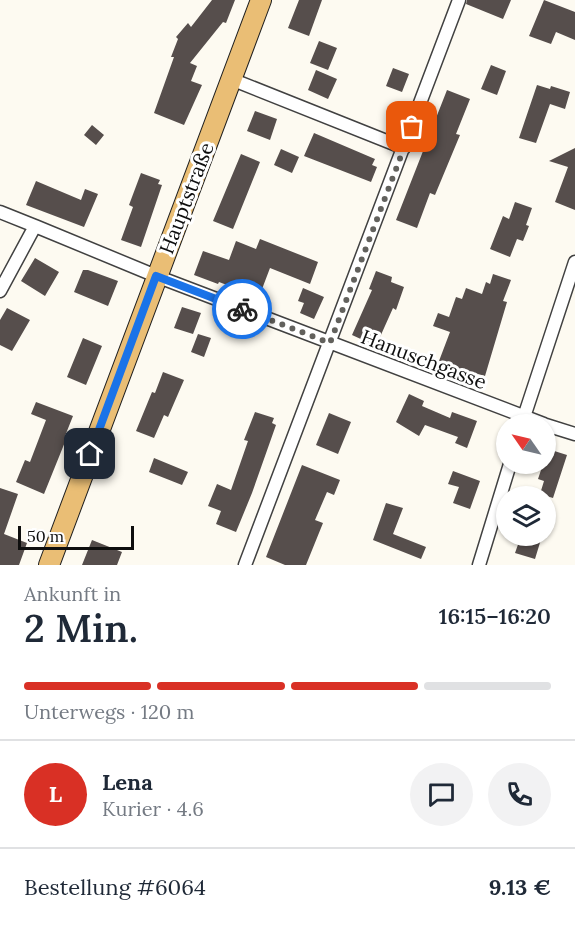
<!DOCTYPE html>
<html lang="de">
<meta charset="utf-8">
<style>
body{margin:0;font-family:Lora,serif;background:#f2f2f3;color:#1f2937;height:100vh;display:flex;flex-direction:column;font-size:22px;white-space:nowrap}
*{box-sizing:border-box;margin:0}
p{font-size:20px;color:#747a83}
.icon{flex:none;width:33px;height:33px;fill:none;stroke:currentColor;stroke-width:2;stroke-linecap:round;stroke-linejoin:round}
.map{position:relative;height:565px;overflow:hidden}
.details{display:flex;flex-direction:column;background:#fff;flex:1}
.details>*{flex:none}
.needle{width:39px;rotate:304deg}
.controls{position:absolute;left:496px;top:414px;display:grid;gap:12px}
.controls a{display:grid;place-items:center;width:60px;height:60px;border-radius:50%;background:#fff;box-shadow:0 2px 4px #0004;font-size:30px}
.scale{position:absolute;left:18px;bottom:15px;width:116px;box-sizing:border-box;padding-left:6px;border:3px solid #0e0e0e;border-top:0;font-size:16px;line-height:21px;white-space:nowrap;color:#0e0e0e;-webkit-text-stroke:4px #fff;paint-order:stroke}
.pin{position:absolute;display:grid;place-items:center;width:51px;height:51px;color:#fff;margin:-26px;border-radius:12px;box-shadow:0 3px 9px #0006}
.courier{position:absolute;display:grid;place-items:center;width:60px;height:60px;margin:-30px;border:4px solid #1a73e8;border-radius:50%;background:#fff;color:#222;box-shadow:0 2px 8px #0007}
.headline em{font-style:normal;font-weight:600}
.headline div{display:flex;flex-direction:column-reverse}
.headline{display:flex;align-items:center;justify-content:space-between;height:102px;padding:0 24px}
h1{font-size:39px;font-weight:600;line-height:45px}
.bar{display:grid;grid-template-columns:repeat(4,1fr);gap:9px 6px;align-content:center;height:72px;padding:0 24px}
.bar i{height:8px;border-radius:4px;background:#e0e1e3}
.bar .selected{background:#d93025}
.bar p{grid-column:span 4}
.line{display:flex;align-items:center;gap:15px;padding:0 24px;border-top:2px solid #e0e1e3}
.line div{flex:1}
.round{display:grid;place-items:center;flex:none;width:63px;height:63px;border-radius:32px;background:#f2f2f3}
.map>svg:first-child{display:block}
.building{fill:#564e4c}
.lines{fill:none;stroke-linecap:round;stroke-linejoin:round}
.minor-casing{stroke:#414141;stroke-width:15}
.primary-casing{stroke:#1f1f1f;stroke-width:22}
.minor{stroke:#fff;stroke-width:12}
.primary{stroke:#eabe75;stroke-width:20}
.done{stroke:#62615d;stroke-width:6;stroke-dasharray:0 10.8}
.route{stroke:#1a73e8;stroke-width:8}
.labels{text-anchor:middle;dominant-baseline:central;stroke-width:6;stroke-linejoin:round;paint-order:stroke}
.street-label{font-size:20px;fill:#0e0e0e;stroke:#fff}
</style>
<div class="map">
<svg width="575" height="565" viewBox="0 0 575 565">
<rect width="100%" height="100%" fill="#fdfaf1"/>
<path class="building" d="M212,0H235L226,23L223,22L190,63L197,66L191,81L202,85L184,125L154,113L174,57H171L178,39L176,37L188,23L191,27Z
M299,0H322L309,36L288,28Z
M467,0H511L503,19L466,4Z
M544,0L575,12V40L556,32L551,44L529,36Z
M319,41L337,48L328,70L310,63Z
M491,65L506,71L497,95L481,89Z
M393,68L409,74L402,92L386,86Z
M316,70L337,79L328,99L308,90Z
M537,85L550,89L551,86L570,92L565,109L550,104L536,143L519,138Z
M447,90L470,99L456,134L460,135L435,195L430,193L417,228L396,220Z
M255,111L277,119L270,140L247,131Z
M92,125L104,135L96,145L84,135Z
M314,133L375,159L372,165L377,167L371,182L304,156Z
M575,148V210L555,202L568,167L549,161Z
M281,149L299,157L292,173L274,165Z
M241,154L260,162L233,229L213,221Z
M141,173L160,180L158,184L162,185L141,247L121,240L133,207L129,205Z
M36,181L81,200L85,189L98,194L84,227L26,205Z
M515,202L532,208L526,225L529,226L523,241L517,239L510,257L490,249L503,216L509,219Z
M260,239L318,262L310,284L270,268L259,297L219,282L218,284L194,275L203,251L229,260L236,241L256,249Z
M35,258L59,272L45,296L21,281Z
M83,270H88L118,281L108,306L74,292Z
M376,271L392,277L391,282L404,287L396,310L393,308L376,346L352,335L372,290L369,289Z
M493,274L511,280L503,301L507,302L485,376L478,374L475,383L443,372L446,364L439,361L450,332L433,326L438,313L449,317L456,297L462,299L466,288L482,294L486,282L490,284Z
M303,288L324,297L314,319L300,313L304,303L298,301Z
M182,307L201,313L193,334L174,328Z
M7,308L30,320L12,351L0,345V320Z
M198,334L211,338L204,357L191,352Z
M83,338L102,346L86,385L67,377Z
M163,372L184,380L168,417L164,415L154,438L136,431L152,392L155,393Z
M409,394L424,401L422,406L450,418L452,412L477,421L467,448L455,443L458,437L425,425L419,436L396,422Z
M36,402L73,416L65,436L67,437L44,494L16,482L25,460L30,462L46,420L31,414Z
M255,412L274,418L272,423L276,425L252,493L236,532L216,524L221,511L208,506L217,484L231,490L248,441L244,440Z
M329,413L351,422L338,454L316,445Z
M548,449L567,455L553,498L540,494L544,481L538,479L543,464H546Z
M154,458L188,472L182,485L149,472Z
M302,465L340,480L334,495L327,492L315,520L323,523L306,565H285L266,557Z
M453,471L480,481L470,509L453,503L459,487L448,484Z
M0,488L18,494L4,534L27,543L19,565H0Z
M386,503L403,508L393,534L426,547L421,559L373,540Z
M521,536H542L535,559L515,553Z
M92,540L122,552L117,565H82Z"/>
<g class="lines">
<defs>
<path id="minor" d="M231,79L404,148
M0,212L35,226
M0,291L35,226L156,276L544,424
M522,423L575,262
M546,425L575,434
M245,565L459,0
M479,565L510,464"/>
<path id="primary" d="M49,565L261,0"/>
</defs>
<use href="#minor" class="minor-casing"/>
<use href="#primary" class="primary-casing"/>
<use href="#minor" class="minor"/>
<use href="#primary" class="primary"/>
</g>
<g class="lines">
<path class="done" d="M242,309L330,343L412,127"/>
<path class="route" d="M90,454L156,276L242,309"/>
</g>
<g class="labels">
<g class="street-label">
<text transform="translate(186 198) rotate(-69)">Hauptstraße</text>
<text transform="translate(424 359) rotate(21)">Hanuschgasse</text>
</g>
</g>
</svg>
<div class="controls">
<a><svg class="needle" viewBox="-14 -14 28 28"><path d="M0-13l5 13h-10z" fill="#e53935"/><path d="M0 13l5-13h-10z" fill="#747a83"/></svg></a>
<a><svg class="icon" aria-label="layers" viewBox="0 0 24 24"><path d="M12 4l9 5-9 5-9-5zM3 14l9 5 9-5"/></svg></a>
</div>
<div class="scale">50 m</div>
<div class="pin" style="left:412px;top:127px;background:#ea580c"><svg class="icon" aria-label="bag" viewBox="0 0 24 24"><path d="M5 8h14l-1 12H6zM9 8a3 3 0 0 1 6 0"/></svg></div>
<div class="pin" style="left:90px;top:454px;background:#1f2937"><svg class="icon" aria-label="home" viewBox="0 0 24 24"><path d="M3 11l9-7 9 7M6 9v11h12V9"/></svg></div>
<div class="courier" style="left:242px;top:309px"><svg class="icon" aria-label="bike" viewBox="0 0 24 24"><circle cx="6" cy="16" r="4"/><circle cx="18" cy="16" r="4"/><path d="M6 16l4-8h5l3 8M10 8l3 8H6M13 5h3"/></svg></div>
</div>
<section class="details">
<div class="headline"><div><h1>2 Min.</h1><p>Ankunft in</p></div><em>16:15–16:20</em></div>
<div class="bar"><i class="selected"></i><i class="selected"></i><i class="selected"></i><i></i><p>Unterwegs · 120 m</p></div>
<div class="line" style="height:108px"><b class="round" style="background:#d93025;color:#fff">L</b><div><b>Lena</b><p>Kurier · 4.6</p></div><a class="round"><svg class="icon" aria-label="chat" viewBox="0 0 24 24"><path d="M4 5h16v11H9l-5 4z"/></svg></a><a class="round"><svg class="icon" aria-label="phone" viewBox="0 0 24 24"><path d="M5 4h4l2 5-3 2q2 4 5 5l2-3 5 2v4C11 20 4 13 5 4z"/></svg></a></div>
<div class="line" style="height:78px"><div>Bestellung #6064</div><b>9.13 €</b></div>
</section>
